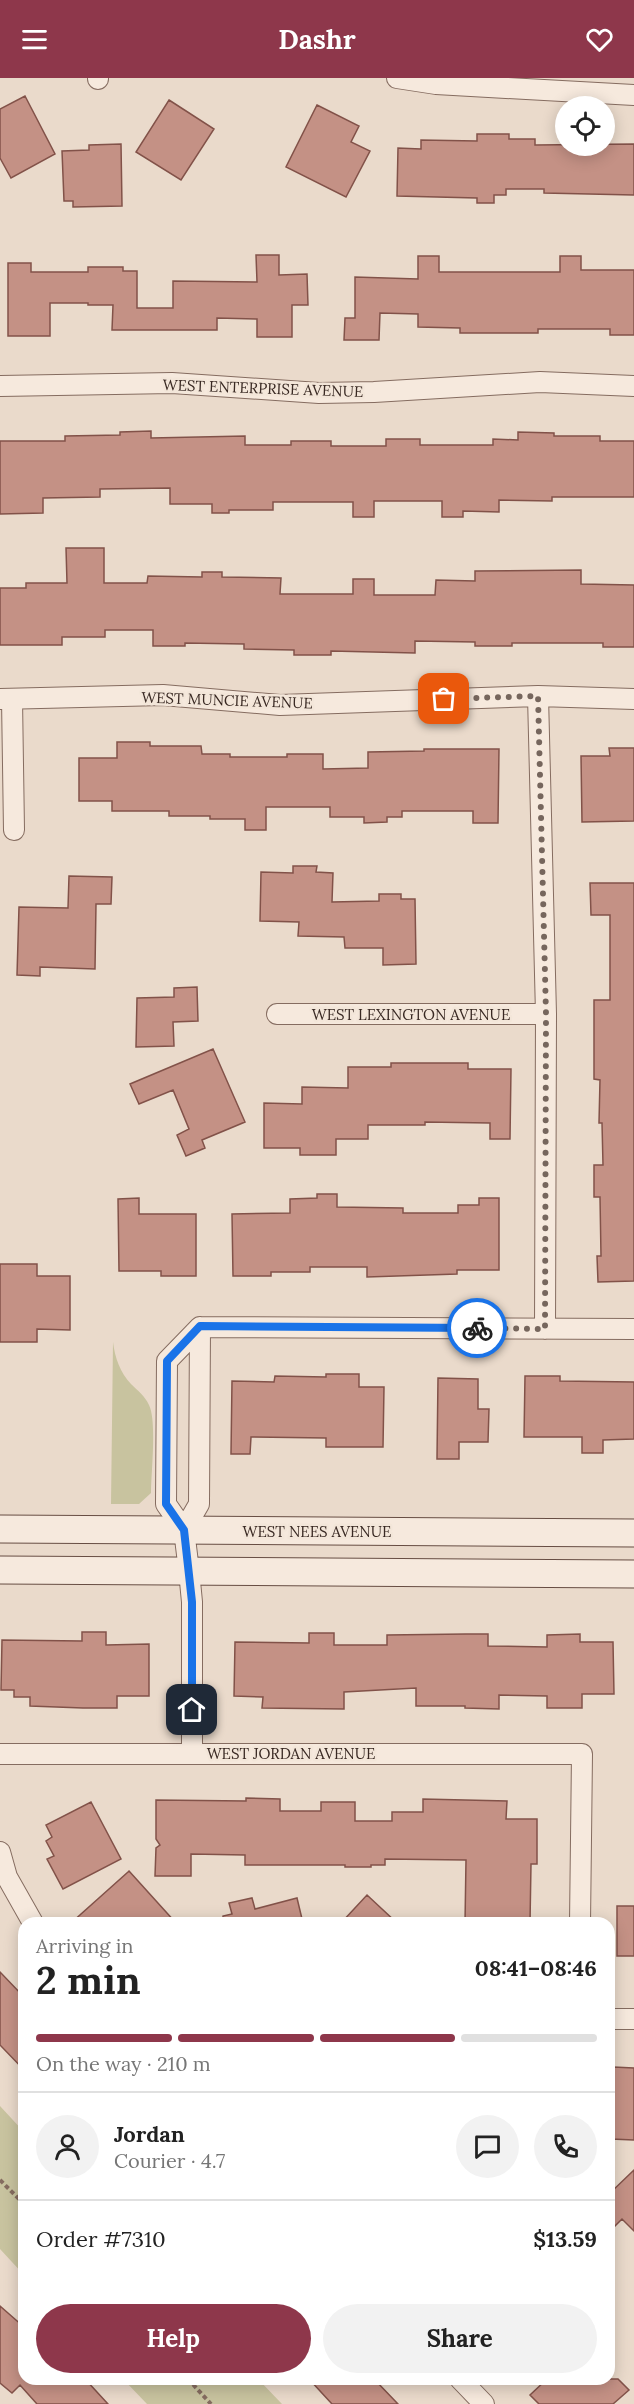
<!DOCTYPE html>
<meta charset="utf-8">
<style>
body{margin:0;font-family:Lora,serif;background:#f2f2f2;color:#222;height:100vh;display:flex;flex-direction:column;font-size:22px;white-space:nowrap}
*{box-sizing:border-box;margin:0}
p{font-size:20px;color:#767676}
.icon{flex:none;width:33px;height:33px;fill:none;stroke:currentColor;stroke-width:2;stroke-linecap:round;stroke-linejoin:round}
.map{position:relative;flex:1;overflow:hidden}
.panel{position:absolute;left:18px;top:1839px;width:597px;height:468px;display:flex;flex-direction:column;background:#fff;border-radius:18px;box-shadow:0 3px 15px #0003}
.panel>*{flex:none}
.fabs{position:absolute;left:555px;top:18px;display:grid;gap:12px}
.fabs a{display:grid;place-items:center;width:60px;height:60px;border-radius:50%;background:#fff;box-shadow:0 3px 15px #0003;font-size:30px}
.pin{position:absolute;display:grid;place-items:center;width:51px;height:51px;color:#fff;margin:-26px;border-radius:12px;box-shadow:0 3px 9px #0006}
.courier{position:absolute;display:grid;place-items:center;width:60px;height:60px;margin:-30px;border:4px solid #1a73e8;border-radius:50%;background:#fff;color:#222;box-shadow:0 2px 8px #0007}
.summary em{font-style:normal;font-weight:800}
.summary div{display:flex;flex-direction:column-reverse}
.summary{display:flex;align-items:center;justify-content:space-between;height:102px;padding:0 18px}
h1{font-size:39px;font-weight:800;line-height:45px}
.bar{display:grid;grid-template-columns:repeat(4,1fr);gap:9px 6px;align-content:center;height:72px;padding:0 18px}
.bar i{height:8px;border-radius:4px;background:#e0e0e0}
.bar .current{background:#8e374b}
.bar p{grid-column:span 4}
.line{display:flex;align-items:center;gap:15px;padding:0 18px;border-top:2px solid #e0e0e0}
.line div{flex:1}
.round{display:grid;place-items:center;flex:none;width:63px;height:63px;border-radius:32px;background:#f2f2f2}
.cta{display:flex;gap:12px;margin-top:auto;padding:12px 18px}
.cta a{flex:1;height:69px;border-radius:36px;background:#8e374b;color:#fff;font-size:24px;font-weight:800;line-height:69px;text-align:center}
.cta a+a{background:#f2f2f2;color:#222}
header{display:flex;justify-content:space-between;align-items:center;height:78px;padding:0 18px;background:#8e374b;color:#fff;font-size:27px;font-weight:800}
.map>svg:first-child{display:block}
.green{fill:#c8c39f}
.building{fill:#c49185;stroke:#825249;stroke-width:1.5}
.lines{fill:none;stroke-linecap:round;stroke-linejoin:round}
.street-casing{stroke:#856c60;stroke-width:22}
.secondary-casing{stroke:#674d43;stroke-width:29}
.path{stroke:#856c60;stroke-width:4;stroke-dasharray:4.5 3;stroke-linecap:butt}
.street{stroke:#f6e9dd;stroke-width:20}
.secondary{stroke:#f6e9dd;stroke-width:27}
.done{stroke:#76665d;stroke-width:6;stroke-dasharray:0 10.8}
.route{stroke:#1a73e8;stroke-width:8}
.labels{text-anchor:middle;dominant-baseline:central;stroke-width:5;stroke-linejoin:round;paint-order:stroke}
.street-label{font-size:15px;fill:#382822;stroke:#f3e6d9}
</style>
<header><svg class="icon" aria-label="menu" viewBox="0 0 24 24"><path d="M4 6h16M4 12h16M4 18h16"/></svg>Dashr<svg class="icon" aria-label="heart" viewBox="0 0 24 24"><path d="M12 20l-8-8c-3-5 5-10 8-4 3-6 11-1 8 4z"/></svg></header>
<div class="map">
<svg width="634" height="2326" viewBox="0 0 634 2326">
<rect width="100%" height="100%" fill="#eadacb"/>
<path class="green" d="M113,1264C115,1280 120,1294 131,1306C138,1313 145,1318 149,1327C157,1343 151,1395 151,1415L139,1426H111Z
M0,2028L24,2054V2197L0,2171Z
M123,2301H258L282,2326H147Z"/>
<path class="building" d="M25,18L55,76L11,100L0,80V31Z
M169,22L214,51L181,102L136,74Z
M317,27L359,48L351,64L370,73L346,119L286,89Z
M477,56H509V61H535V67L634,66V117L544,115V111H506V117H494V125H477V120L397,118L398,70L421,71V62L477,63Z
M121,66L122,128L73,129V123H64L62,73L89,72V67Z
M256,177H279V197L307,196L308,227H292V259H257V241L217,240V252H112L113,227H88V225H50V258H8V185H31V194H88V189H123V193H137V230H173V203L257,204Z
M418,178H439V194H560V178H581V192H634V257H610V251H538V255H460V250L418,249V236L380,235L379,262H344L345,240H355V199L418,201Z
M151,353V360L245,358V367H291V363H331V368H386V361H420V367H493V361L518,362V354L554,355V358H600V363H634V419H552V423L499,422V434L463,433V439H442V423H374V439H353V424H273V432H229V435H212V426H170V410L100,411V419L43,420V435L0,436V363H65V358L120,357V354Z
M66,470H104V505H147L148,498L202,499V494H222V499L281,500L280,516H353V501H374V517H435L436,502L475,503V493L581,492V506L634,507V569H603V565H512V568H475V564L415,563V575L331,573V577H294V572L244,571V566L185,565V568H153V552H105V559H62V567H0V510H26V505H67Z
M117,664H150V668H201L202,676H230V679H287V676H323V691L368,690V674L424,673V671H499L498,745H473V733H402V739H387V744L364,745V739H330V729H266V752H245V741H210V738H169V733H112V723H79V680H117Z
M609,670H634V743L582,744L581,678H610Z
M293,788H317L316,794L333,795L332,824L379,823V816H401V821H415L416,886L383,887V870H345L344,859L298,858L299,844L260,843L261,794L293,795Z
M69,798L112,799L111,826H96L95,891L40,889V898L17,897L19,829L68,830Z
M590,805H634V1203L598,1204L597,1178H601L600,1119H594V1087H603L602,1045H599L600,1002L594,1001V922H610V837H591Z
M197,909L198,943L173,944L174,968L136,969L137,920L174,919V910Z
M213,971L245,1044L202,1062L205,1070L186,1078L177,1057L189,1051L173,1012L139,1026L130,1006Z
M391,985H468V991H511L510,1061H490V1045L425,1044V1047H368V1061H336V1077H300V1070H264V1025L302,1026V1009L348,1010V989H391Z
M317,1116H337V1129L403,1130V1135H458V1127H479V1120H499V1192H457V1196L367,1199V1189H310V1194H271V1198H233L232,1136L290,1135V1121L317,1120Z
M139,1120V1136H196V1198H161V1193H119L118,1121Z
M0,1186H37V1198H70V1252L37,1251V1264H0Z
M326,1296H359V1309H384L383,1369H326V1360L251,1359L250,1376H231L232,1303L274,1304L275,1298L326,1299Z
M525,1298H560V1303L634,1304V1361L603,1362V1375H582V1359H524Z
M438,1300L478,1301V1331H489L488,1364H459V1381H437Z
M82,1554H106V1567L149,1566V1618H117V1630H83L30,1628V1619H14V1612H1L2,1562L82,1563Z
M309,1555H334V1567H387V1557L466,1556H488V1568L547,1569V1557L580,1556V1564H613L614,1616H582V1630H547V1618L499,1617V1631L465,1630V1628H416V1610L344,1614V1631L262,1630L263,1619L234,1618L235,1564L309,1565Z
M246,1720L280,1721V1733H321V1724H355V1743H392V1734H423V1721L507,1723L506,1741H537V1786H531L530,1845H465L466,1782L385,1781V1787H371V1789H345V1787H245V1777L191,1776V1798H155L156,1770L160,1767L156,1761V1722L246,1723Z
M91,1724L121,1781L63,1811L47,1781L54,1778L46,1763L52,1759L46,1747Z
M129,1793L176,1845H71L128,1794Z
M367,1817L397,1845H341Z
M252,1820L255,1831L297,1820L303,1845H223V1838L232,1836L229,1825Z
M617,1828H634V1878H617Z
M0,1894L24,1919V1992L0,1967Z
M613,1989L634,1990V2062L611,2061Z
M634,2092V2153L622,2141L609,2154V2116Z
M0,2228L24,2249V2301H85L108,2326H37L20,2307L12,2315L0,2305Z
M309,2301H374L398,2326H332Z
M547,2301H618L629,2312L613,2326H539L530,2317Z"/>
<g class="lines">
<defs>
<path id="street" d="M397,0L436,6L634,17
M98,1V0
M0,308L172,305L319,315L374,314L540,304L634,308
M538,618L546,936L545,1251
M0,621L163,617L280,627L538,618L634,621
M12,621L14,752
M277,936H546
M200,1249L634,1251
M184,1452L199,1426L200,1249
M192,1675V1524L189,1493L184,1452L166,1426L167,1283L200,1249
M0,1676H582L580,1845
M0,1774L7,1799L33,1845
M609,1941H634
M460,2301L484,2326"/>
<path id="secondary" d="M0,1451L634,1455
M0,1492L634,1496"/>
</defs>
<use href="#street" class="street-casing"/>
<use href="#secondary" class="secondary-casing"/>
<path class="path" d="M0,2102L24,2126
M188,2301L211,2326"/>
<use href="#street" class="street"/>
<use href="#secondary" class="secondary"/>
</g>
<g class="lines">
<path class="done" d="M444,621L538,618L546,936L545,1251L477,1250"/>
<path class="route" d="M192,1632V1524L184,1452L166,1426L167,1283L200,1248L477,1250"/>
</g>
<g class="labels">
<g class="street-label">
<text transform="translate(263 310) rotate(2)">WEST ENTERPRISE AVENUE</text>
<text transform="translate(227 622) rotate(2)">WEST MUNCIE AVENUE</text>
<text x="411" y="936">WEST LEXINGTON AVENUE</text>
<text x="317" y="1453">WEST NEES AVENUE</text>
<text x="291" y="1675">WEST JORDAN AVENUE</text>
</g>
</g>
</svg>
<div class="fabs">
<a><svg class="icon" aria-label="locate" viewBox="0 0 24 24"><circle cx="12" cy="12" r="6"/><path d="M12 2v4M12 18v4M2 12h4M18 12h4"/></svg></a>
</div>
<div class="pin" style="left:444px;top:621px;background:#ea580c"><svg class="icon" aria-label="bag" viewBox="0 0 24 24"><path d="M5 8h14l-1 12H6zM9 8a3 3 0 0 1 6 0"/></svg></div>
<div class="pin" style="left:192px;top:1632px;background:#1f2937"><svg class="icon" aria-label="home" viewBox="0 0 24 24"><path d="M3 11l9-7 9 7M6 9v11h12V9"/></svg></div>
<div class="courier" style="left:477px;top:1250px"><svg class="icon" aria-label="bike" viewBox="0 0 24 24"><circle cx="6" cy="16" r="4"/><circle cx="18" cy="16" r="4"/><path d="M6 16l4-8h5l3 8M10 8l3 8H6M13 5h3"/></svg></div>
<section class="panel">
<div class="summary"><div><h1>2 min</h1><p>Arriving in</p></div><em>08:41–08:46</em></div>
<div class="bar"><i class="current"></i><i class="current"></i><i class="current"></i><i></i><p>On the way · 210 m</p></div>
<div class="line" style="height:108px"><a class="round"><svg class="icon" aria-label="person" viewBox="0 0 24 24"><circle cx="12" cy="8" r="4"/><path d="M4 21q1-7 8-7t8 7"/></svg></a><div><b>Jordan</b><p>Courier · 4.7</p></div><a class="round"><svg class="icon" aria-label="chat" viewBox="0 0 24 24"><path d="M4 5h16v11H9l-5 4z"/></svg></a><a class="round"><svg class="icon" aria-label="phone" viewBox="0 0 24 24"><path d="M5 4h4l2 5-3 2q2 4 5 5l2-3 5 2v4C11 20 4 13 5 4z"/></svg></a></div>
<div class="line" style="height:78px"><div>Order #7310</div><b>$13.59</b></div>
<div class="cta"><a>Help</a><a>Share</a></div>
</section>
</div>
